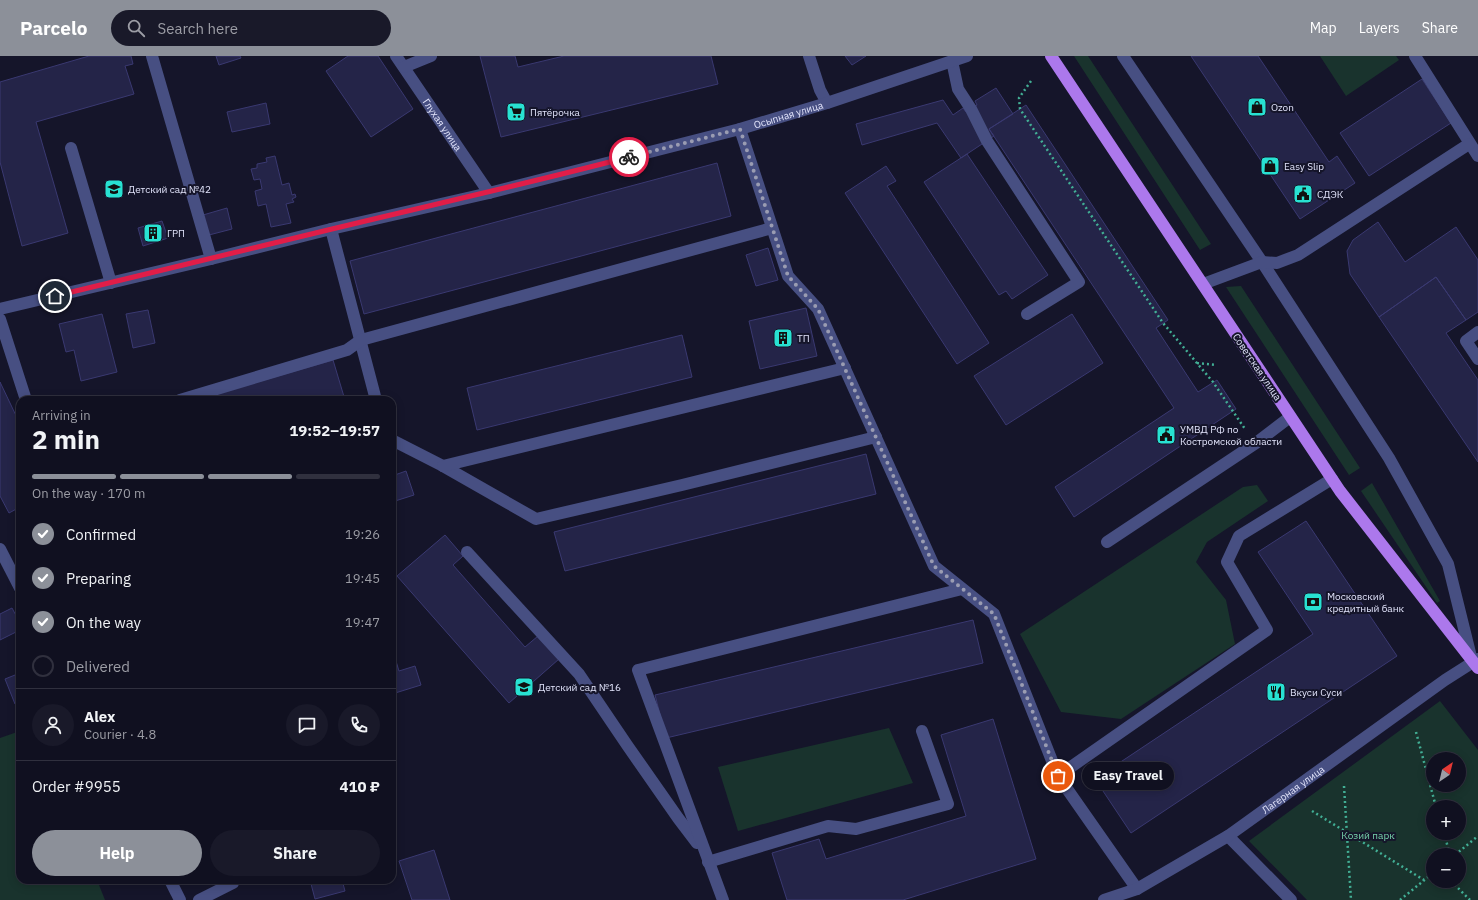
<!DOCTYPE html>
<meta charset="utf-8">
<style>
body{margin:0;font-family:"IBM Plex Sans",sans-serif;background:#191929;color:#f1f3f6;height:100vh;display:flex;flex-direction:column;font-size:15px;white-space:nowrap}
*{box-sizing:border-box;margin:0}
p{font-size:13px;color:#9c9da5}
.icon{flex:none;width:22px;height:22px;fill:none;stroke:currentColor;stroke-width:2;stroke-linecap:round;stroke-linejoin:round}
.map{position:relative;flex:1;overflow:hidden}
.panel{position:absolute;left:16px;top:340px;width:380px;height:488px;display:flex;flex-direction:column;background:#101020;border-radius:12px;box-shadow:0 2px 10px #0003,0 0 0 1px #30303e}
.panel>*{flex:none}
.needle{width:26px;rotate:35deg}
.controls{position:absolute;left:1426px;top:696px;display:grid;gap:8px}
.controls a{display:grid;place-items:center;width:40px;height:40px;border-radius:50%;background:#101020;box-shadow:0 2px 10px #0003,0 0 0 1px #30303e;font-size:20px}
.pin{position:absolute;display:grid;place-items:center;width:34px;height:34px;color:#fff;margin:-17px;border:2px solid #fff;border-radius:50%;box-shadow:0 1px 4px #0007}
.courier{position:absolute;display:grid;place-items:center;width:40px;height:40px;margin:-20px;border:3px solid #e11d48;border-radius:50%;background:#fff;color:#222;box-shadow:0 1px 5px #0007}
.bubble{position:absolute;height:28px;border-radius:14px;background:#101020;box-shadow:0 2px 10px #0003,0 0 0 1px #30303e;font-size:13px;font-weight:700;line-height:28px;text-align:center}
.head em{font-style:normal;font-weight:700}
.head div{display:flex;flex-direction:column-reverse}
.head{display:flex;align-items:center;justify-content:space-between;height:68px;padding:0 16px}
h1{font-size:26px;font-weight:700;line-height:30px}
.bar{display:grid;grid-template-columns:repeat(4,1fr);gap:6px 4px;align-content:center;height:48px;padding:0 16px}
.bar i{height:5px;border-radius:3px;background:#30303e}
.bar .active{background:#8c9099}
.bar p{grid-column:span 4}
.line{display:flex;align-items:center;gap:10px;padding:0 16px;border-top:1px solid #30303e}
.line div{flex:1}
.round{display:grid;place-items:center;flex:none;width:42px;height:42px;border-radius:21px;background:#191929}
ol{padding:0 16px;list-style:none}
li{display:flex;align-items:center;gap:12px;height:44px}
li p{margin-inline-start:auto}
li .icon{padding:4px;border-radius:50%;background:#8c9099;color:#fff;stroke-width:4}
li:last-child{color:#9c9da5}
li i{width:22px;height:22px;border:2px solid #30303e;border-radius:50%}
.action{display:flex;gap:8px;margin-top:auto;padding:8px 16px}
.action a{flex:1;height:46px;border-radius:24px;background:#8c9099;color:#fff;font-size:16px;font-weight:700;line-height:46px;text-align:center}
.action a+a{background:#191929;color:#f1f3f6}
header{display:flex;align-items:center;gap:24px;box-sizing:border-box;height:56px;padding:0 20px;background:#8c9099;color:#fff}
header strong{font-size:19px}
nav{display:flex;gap:22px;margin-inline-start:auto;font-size:14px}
.search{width:280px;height:36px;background:#191929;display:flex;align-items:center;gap:10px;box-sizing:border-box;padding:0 14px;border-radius:22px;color:#9c9da5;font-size:15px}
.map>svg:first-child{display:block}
.green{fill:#19332d;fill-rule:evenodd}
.building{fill:#242448;stroke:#3a3971}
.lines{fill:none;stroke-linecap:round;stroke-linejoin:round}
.path{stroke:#42af95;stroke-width:2.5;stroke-dasharray:2 3;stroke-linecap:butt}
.minor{stroke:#474f82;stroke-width:12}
.major{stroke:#ac78ec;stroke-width:12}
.done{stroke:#9a9cb2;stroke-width:4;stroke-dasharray:0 7.2}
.route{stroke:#e11d48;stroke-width:5}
.labels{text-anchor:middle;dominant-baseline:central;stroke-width:4;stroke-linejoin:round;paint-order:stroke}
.poi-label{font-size:10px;fill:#e2e4fb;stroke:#15152a;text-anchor:start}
.street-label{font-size:10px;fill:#e2e4fb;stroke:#15152a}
.park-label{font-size:10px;fill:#76d3ab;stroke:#15152a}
</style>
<header>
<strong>Parcelo</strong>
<div class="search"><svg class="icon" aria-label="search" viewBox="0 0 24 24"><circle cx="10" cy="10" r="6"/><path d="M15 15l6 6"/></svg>Search here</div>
<nav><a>Map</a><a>Layers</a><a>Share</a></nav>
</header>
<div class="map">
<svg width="1478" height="844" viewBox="0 0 1478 844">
<rect width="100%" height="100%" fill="#15152a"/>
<path class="green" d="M1074,0H1088L1211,188L1200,194Z
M1320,0H1396L1399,4L1346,40Z
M1241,230L1360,412L1349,419L1226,231Z
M1372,427L1440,545L1437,547L1361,435Z
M1257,429L1268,445L1207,486L1196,506L1226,544L1235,588L1121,663L1061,656L1020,578L1243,431Z
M1440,645L1478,694V844H1307L1249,785ZM1433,703H1459V729H1433ZM1433,751H1459V777H1433ZM1433,799H1459V825H1433Z
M889,672L913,727L738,775L718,711Z
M20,675V824H97L105,844H0V682Z"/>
<path class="building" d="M89,0H131L133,8L125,10L134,38L36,66L68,177L22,190L0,106V26Z
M216,0H240L241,2L219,9Z
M348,0H378L413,53L371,81L326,15Z
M480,0H515L518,11L564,0H711L718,28L501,81Z
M845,0H866L852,9Z
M1191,0H1258L1329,106L1337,100L1355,127L1300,163Z
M1422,23L1451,67L1369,120L1340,77Z
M996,32L1013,58L989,73L994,80L961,102L937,67L862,89L856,68L943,44L953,59L963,52L966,56L977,49L975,45Z
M266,47L270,68L232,76L227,56Z
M1026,49L1168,264L1156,272L1198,336L1217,324L1236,353L1074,461L1055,431L1174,352L989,73Z
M967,98L1048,219L1012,243L1006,235L999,239L924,126Z
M275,100L282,129L289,127L292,139L295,138L296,141L292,143L294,146L286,148L291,167L271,171L266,148L258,150L255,135L262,133L260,123L254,124L251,113L257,112V108L267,106L266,102Z
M717,107L731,160L364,258L350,205Z
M886,110L896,125L887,130L989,287L957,308L845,137Z
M227,152L232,173L209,179L203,159Z
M162,165L168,182L143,190L138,172Z
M1378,166L1405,206L1456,171L1478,204V256L1466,264L1436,221L1379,261L1350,218L1347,195L1353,184Z
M768,192L778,224L756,230L746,199Z
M1436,221L1466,264L1446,277L1478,324V406L1379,261Z
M806,252L817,300L760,313L749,265Z
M148,254L155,287L133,292L126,258Z
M102,258L117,316L81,325L74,294L66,296L59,268Z
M1072,258L1103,307L1006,369L974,320Z
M682,279L692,321L477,374L467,332Z
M333,304L345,344H195Z
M0,326L20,368V451L9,457L0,440Z
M866,398L876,438L565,515L554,476Z
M406,415L414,439L392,446V420Z
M1306,465L1397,600L1131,777L1095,723L1313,578L1258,496Z
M445,479L463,500L453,509L525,591L538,580L559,603L509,647L397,520Z
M12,552L20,567V574L0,584V558Z
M973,564L983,607L666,682L655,639Z
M392,592L399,615L415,610L421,629L392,638Z
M20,617V646L15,648L5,623Z
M993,663L1036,803L903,844H787L772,797L819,783L826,803L966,760L941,679Z
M434,794L450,844H412L399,805Z
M310,824H342L345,835L315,843Z"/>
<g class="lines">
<path class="path" d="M1031,25L1019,42L1020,53L1163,267L1213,326L1245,373
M1197,307L1216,309
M1416,676L1436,751
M1344,730L1351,844
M1312,755L1424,824
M1444,777L1450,799
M1455,799L1478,780
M1451,825L1470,844
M1400,844L1433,817"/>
<g class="minor">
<path d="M152,0L211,203"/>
<path id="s1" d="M396,0L489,137"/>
<path d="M809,0L820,34L827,47"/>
<path d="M1123,0L1262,206L1389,402L1448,508L1472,605"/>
<path d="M1415,0L1478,100"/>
<path d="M952,5L958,33L971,53L987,85L1079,226L1027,258"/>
<path d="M404,11L431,0"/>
<path d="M740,73L788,220L818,253L934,510L994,558L1058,720L1137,833"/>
<path d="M71,92L111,227"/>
<path d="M331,173L376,344"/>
<path d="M1203,228L1262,206L1277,207L1298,199L1469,88"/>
<path id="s2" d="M0,253L211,203L331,173L489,137L740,73L827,47L967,0"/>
<path d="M0,263L26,344"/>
<path d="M1478,276L1466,285L1478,303"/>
<path d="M180,344L347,294L361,284L772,172"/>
<path d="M392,384L443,410L536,463L682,429L876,381"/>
<path d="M443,410L845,312"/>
<path d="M1107,486L1256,387L1290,361"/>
<path d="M0,493L20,532"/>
<path d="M467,496L579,618L627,689L678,762L697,787"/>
<path d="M1058,720L1267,574L1227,506L1239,480L1332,423"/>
<path d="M1228,780L1291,844"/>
<path d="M708,806L828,770L856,773L948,748L922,675"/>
<path d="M170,824L180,844"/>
<path d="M199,844L233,827"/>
<path d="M723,844L638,614L962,533"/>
<path id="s3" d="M1104,844L1137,833L1228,780L1445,624L1478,603"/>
</g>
<path class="major" d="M1051,0L1340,435L1478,612"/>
</g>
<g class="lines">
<path class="done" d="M629,101L740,73L788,220L818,253L934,510L994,558L1058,720"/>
<path class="route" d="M55,240C148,218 239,195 332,173C431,149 530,127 629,101"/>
</g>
<defs>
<symbol id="shop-square" viewBox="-11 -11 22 22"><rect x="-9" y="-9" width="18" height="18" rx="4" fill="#28e1d2" stroke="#15152a"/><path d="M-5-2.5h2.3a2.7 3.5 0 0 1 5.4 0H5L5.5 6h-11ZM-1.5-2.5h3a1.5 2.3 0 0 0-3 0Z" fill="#111"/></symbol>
<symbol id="supermarket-square" viewBox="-11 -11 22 22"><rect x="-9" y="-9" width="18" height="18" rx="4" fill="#28e1d2" stroke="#15152a"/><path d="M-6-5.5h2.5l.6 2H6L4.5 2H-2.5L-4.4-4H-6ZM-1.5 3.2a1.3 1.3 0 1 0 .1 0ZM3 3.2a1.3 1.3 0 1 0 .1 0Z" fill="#111"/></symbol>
<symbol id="school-square" viewBox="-11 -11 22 22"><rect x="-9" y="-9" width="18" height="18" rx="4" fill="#28e1d2" stroke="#15152a"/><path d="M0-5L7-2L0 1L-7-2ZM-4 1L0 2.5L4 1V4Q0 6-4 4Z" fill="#111"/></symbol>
<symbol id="civic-square" viewBox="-11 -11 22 22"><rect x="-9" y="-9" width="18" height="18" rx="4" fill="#28e1d2" stroke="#15152a"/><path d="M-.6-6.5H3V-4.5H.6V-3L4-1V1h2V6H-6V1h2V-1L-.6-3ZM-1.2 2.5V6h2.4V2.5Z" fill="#111"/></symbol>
<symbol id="building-square" viewBox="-11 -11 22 22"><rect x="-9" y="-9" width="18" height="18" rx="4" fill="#28e1d2" stroke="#15152a"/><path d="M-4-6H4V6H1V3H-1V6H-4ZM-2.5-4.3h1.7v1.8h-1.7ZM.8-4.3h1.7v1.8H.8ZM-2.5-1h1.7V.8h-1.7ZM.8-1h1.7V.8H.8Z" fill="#111"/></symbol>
<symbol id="bank-square" viewBox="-11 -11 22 22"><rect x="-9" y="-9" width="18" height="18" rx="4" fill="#28e1d2" stroke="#15152a"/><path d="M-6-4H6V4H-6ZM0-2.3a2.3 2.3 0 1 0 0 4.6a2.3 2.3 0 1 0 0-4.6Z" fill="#111"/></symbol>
<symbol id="restaurant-square" viewBox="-11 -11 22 22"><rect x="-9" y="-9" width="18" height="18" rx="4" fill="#28e1d2" stroke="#15152a"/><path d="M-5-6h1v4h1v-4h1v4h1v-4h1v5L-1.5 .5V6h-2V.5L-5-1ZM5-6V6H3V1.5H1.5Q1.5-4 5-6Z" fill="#111"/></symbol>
</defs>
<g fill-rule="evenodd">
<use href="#shop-square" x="1246" y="40" width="22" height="22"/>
<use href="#supermarket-square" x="505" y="45" width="22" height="22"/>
<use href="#shop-square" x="1259" y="99" width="22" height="22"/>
<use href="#school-square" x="103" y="122" width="22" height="22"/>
<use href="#civic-square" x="1292" y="127" width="22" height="22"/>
<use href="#building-square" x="142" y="166" width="22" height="22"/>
<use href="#building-square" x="772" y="271" width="22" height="22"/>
<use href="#civic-square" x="1155" y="368" width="22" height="22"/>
<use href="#bank-square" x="1302" y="535" width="22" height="22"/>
<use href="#school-square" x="513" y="620" width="22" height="22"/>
<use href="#restaurant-square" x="1265" y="625" width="22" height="22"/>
</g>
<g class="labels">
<g class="poi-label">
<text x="1271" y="51">Ozon</text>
<text x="530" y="56">Пятёрочка</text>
<text x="1284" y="110">Easy Slip</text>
<text x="128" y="133">Детский сад №42</text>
<text x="1317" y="138">СДЭК</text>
<text x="167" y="177">ГРП</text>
<text x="797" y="282">ТП</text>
<text x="1180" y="373">УМВД РФ по<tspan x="1180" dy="12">Костромской области</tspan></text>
<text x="1327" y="540">Московский<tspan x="1327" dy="12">кредитный банк</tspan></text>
<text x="538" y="631">Детский сад №16</text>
<text x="1290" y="636">Вкуси Суси</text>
</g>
<g class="street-label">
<text stroke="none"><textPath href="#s2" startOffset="812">Осыпная улица</textPath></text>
<text stroke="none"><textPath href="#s1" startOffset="83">Глухая улица</textPath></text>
<text transform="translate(1257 311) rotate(56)">Советская улица</text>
<text stroke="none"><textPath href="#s3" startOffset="220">Лагерная улица</textPath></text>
</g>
<g class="park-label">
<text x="1368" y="779">Козий парк</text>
</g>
</g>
</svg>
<div class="controls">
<a><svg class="needle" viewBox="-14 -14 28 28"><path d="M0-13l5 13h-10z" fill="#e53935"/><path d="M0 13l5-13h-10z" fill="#9c9da5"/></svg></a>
<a>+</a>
<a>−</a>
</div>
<div class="pin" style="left:1058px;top:720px;background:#ea580c"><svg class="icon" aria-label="bag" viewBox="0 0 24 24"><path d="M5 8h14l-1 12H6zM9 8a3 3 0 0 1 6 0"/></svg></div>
<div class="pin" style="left:55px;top:240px;background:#1f2937"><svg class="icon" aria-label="home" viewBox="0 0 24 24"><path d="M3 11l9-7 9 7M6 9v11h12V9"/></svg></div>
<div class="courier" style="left:629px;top:101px"><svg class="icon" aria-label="bike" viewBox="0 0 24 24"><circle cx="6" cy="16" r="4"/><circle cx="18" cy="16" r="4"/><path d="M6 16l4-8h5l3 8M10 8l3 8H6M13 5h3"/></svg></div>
<div class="bubble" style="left:1082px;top:706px;width:92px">Easy Travel</div>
<section class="panel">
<div class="head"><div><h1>2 min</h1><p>Arriving in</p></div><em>19:52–19:57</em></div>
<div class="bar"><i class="active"></i><i class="active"></i><i class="active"></i><i></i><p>On the way · 170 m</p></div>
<ol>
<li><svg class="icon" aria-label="check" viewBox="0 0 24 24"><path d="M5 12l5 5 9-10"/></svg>Confirmed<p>19:26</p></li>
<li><svg class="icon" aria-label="check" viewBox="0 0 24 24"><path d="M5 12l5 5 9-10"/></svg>Preparing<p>19:45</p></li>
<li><svg class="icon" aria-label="check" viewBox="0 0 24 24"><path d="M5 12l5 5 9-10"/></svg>On the way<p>19:47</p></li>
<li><i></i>Delivered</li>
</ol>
<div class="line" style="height:72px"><a class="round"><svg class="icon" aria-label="person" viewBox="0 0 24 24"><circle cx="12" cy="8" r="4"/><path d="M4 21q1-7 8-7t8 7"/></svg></a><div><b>Alex</b><p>Courier · 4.8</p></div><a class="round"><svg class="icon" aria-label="chat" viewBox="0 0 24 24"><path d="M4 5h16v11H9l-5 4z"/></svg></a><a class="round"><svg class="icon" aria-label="phone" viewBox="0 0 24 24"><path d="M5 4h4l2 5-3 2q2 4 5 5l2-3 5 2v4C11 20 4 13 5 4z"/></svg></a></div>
<div class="line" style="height:52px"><div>Order #9955</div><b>410 ₽</b></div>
<div class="action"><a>Help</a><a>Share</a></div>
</section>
</div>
